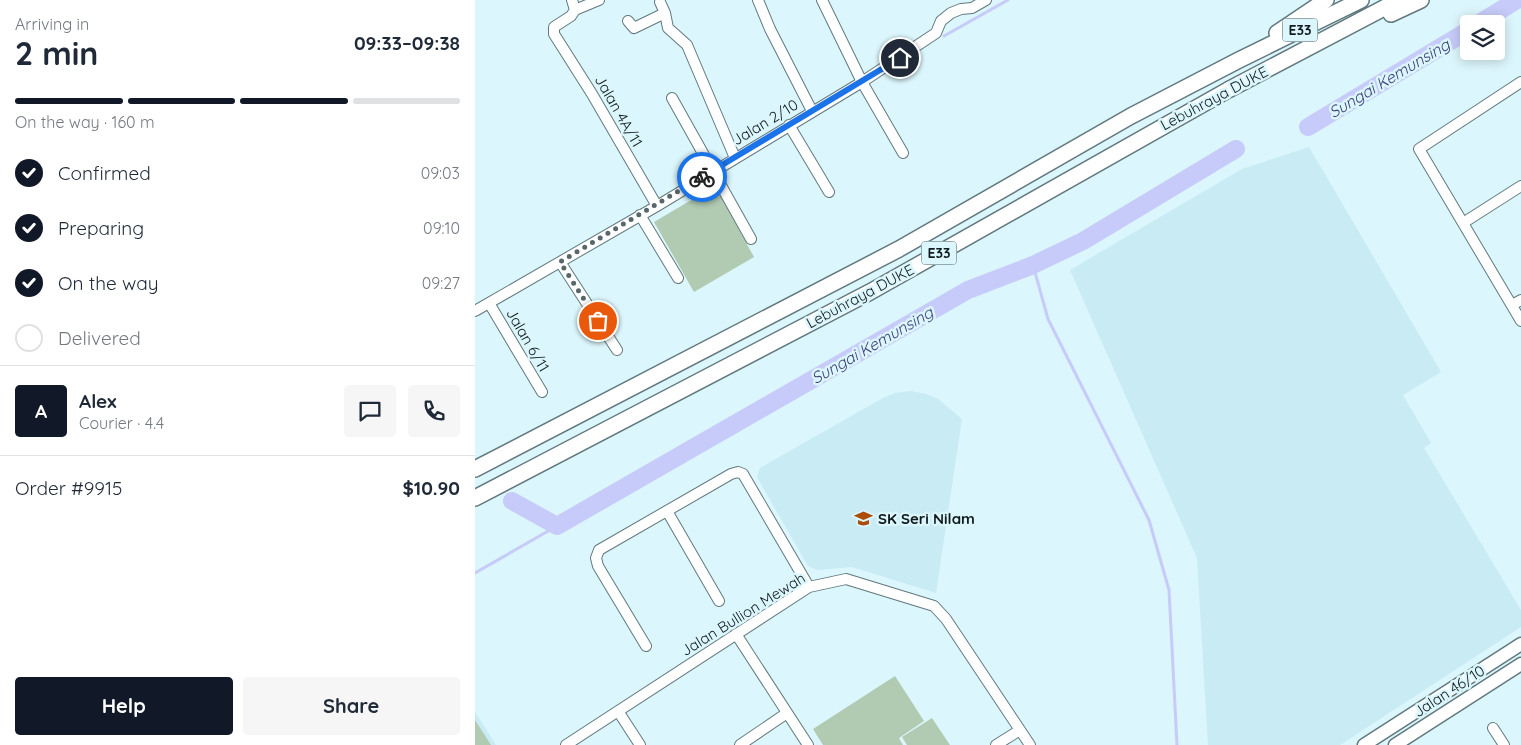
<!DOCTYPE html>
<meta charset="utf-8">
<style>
body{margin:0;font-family:Quicksand,sans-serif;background:#f6f6f7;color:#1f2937;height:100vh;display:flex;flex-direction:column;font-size:19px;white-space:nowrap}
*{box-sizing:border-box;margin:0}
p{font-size:16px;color:#747a83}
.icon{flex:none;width:28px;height:28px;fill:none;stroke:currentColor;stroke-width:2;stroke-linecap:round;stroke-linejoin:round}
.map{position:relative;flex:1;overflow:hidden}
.details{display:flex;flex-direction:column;background:#fff;width:475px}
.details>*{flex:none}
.tools{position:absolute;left:985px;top:15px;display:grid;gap:10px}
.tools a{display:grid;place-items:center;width:45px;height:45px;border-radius:5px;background:#fff;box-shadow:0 2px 12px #0003;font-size:25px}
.pin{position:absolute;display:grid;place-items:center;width:42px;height:42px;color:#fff;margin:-21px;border:2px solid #fff;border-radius:50%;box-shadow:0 1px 5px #0007}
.courier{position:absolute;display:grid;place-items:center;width:50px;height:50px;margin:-25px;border:4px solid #1a73e8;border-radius:50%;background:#fff;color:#222;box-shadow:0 1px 6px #0007}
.headline em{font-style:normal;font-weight:700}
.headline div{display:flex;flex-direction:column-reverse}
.headline{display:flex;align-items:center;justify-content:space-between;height:85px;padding:0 15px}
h1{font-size:32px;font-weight:700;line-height:38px}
.bar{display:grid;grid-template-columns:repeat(4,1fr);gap:8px 5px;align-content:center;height:60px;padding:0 15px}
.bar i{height:6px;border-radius:4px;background:#e0e1e3}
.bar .selected{background:#111827}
.bar p{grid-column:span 4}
.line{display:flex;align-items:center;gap:12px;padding:0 15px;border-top:1px solid #e0e1e3}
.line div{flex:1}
.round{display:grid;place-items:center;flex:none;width:52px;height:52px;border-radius:5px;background:#f6f6f7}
ol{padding:0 15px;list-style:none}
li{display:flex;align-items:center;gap:15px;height:55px}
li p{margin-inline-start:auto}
li .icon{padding:5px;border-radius:50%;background:#111827;color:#fff;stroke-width:4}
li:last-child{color:#747a83}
li i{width:28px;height:28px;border:2px solid #e0e1e3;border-radius:50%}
.cta{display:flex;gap:10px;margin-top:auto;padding:10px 15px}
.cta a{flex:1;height:58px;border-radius:5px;background:#111827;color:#fff;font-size:20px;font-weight:700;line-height:58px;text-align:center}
.cta a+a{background:#f6f6f7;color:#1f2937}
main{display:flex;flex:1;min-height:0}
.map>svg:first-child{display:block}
.built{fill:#c8ebf4}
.green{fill:#b1cbb3}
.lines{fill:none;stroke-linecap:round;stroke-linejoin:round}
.stream{stroke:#c7cbf9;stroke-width:3}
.river{stroke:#c7cbf9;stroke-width:18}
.minor-casing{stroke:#61797e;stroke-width:12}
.major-casing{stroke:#61797e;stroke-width:15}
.highway-casing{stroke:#61797e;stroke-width:18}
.minor{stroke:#fff;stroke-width:10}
.major{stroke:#fff;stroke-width:12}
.highway{stroke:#fff;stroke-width:15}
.done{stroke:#58676a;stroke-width:5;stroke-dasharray:0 9}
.route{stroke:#1a73e8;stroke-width:6}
.labels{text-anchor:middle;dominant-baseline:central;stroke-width:5;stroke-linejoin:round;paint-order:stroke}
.shield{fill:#dbf6fc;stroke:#4e5c5f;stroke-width:1}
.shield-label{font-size:14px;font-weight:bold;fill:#111a1c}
.street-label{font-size:15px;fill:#111a1c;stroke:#dbf6fc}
.poi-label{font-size:15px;font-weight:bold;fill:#111a1c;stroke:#dbf6fc;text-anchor:start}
.water-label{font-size:16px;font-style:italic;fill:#3f4078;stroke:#dbf6fc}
</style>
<main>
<section class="details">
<div class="headline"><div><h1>2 min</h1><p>Arriving in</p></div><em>09:33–09:38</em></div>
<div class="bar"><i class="selected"></i><i class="selected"></i><i class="selected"></i><i></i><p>On the way · 160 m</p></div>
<ol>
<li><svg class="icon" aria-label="check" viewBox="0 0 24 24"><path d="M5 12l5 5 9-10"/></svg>Confirmed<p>09:03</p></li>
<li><svg class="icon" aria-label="check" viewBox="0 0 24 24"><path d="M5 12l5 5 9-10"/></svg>Preparing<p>09:10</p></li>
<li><svg class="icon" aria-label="check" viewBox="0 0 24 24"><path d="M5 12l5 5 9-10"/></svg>On the way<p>09:27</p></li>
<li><i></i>Delivered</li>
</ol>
<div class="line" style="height:90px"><b class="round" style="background:#111827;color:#fff">A</b><div><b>Alex</b><p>Courier · 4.4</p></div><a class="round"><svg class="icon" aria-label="chat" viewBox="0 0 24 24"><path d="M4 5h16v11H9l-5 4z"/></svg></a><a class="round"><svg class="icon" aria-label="phone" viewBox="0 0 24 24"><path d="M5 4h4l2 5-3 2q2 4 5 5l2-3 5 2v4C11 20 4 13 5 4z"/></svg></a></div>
<div class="line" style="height:65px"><div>Order #9915</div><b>$10.90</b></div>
<div class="cta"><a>Help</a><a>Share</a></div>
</section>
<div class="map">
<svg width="1046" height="745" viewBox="0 0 1046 745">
<rect width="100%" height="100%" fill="#dbf6fc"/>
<path class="built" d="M834,147L966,372L928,395L956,443L949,448L1046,610V627L865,745H733L722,558L595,270L767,169Z
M436,391L451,394L463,399L487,419L461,593L377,567L342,570L333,566L282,477L285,468L408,398L420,393Z
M0,712L21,745H0Z"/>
<path class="green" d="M240,186L279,257L219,292L179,222Z
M420,676L449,721L424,738L428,745H348L338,729Z
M457,718L475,745H432L427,737Z
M0,720L16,745H0Z"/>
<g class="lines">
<path class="stream" d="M469,36L533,0
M558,265L573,319L674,520L694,590L702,745
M0,573L82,526"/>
<path class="river" d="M1003,24L1042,0
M833,127L994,30
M37,501L82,526L493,290L558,265L608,241L761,149"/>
<defs>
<path id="minor" d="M97,0L100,10L96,16L79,27V34L117,94L182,206
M283,0L295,29L337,111
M347,0L387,82L428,153
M185,2L190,13L193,28L212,45L260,158
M100,10L124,0
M153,21L159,28L190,13
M1046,82L944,149L1046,321
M197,98L276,239
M314,125L354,192
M165,215L203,278
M988,223L1046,186
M85,262L142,350
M14,303L67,392
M1037,305L1046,300
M0,311L182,206L387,82L461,33L466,21L476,13L486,9L497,8L511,0
M192,511L244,601
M261,634L333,745
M171,646L123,566L121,558L124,550L256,474L263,472L268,474L334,587
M143,711L165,745
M1018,728L1029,745
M91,745L334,587L371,579L459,606L471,619L555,745
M265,745L312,713
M521,745L545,730"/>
<path id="major" d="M889,745L1046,644
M920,745L1046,664"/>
<path id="highway" d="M916,14L946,0
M802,33L851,0
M0,469L424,249L656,116L764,60L886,0
M0,498L395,292L753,90L924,0"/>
</defs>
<use href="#minor" class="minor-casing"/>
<use href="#major" class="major-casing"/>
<use href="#highway" class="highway-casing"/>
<use href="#minor" class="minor"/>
<use href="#major" class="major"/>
<use href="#highway" class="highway"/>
</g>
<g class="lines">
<path class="done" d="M123,321L85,262L227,177"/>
<path class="route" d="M227,177L425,58"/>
</g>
<defs>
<symbol id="school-bare" viewBox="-9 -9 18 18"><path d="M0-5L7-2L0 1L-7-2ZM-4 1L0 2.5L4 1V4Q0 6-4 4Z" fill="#ad4c08" stroke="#dbf6fc" stroke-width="2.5" paint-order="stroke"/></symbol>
</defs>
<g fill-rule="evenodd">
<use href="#school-bare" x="376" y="506" width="25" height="25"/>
</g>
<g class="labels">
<g class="shield">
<rect x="807.5" y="18.5" width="35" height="23" rx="4"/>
<rect x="446.5" y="241.5" width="35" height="23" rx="4"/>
</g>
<g class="shield-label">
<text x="825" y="30">E33</text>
<text x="464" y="253">E33</text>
</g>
<g class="street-label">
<text transform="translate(739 98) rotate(-28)">Lebuhraya DUKE</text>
<text transform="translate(144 111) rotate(60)">Jalan 4A/11</text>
<text transform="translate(290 122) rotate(-31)">Jalan 2/10</text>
<text transform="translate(385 296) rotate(-28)">Lebuhraya DUKE</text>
<text transform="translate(53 340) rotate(60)">Jalan 6/11</text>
<text transform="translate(268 614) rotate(-32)">Jalan Bullion Mewah</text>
<text transform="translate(974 691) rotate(-33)">Jalan 46/10</text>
</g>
<g class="poi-label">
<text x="403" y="518">SK Seri Nilam</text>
</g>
<g class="water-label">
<text transform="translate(914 78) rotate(-31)">Sungai Kemunsing</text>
<text transform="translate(397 345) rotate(-30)">Sungai Kemunsing</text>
</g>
</g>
</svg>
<div class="tools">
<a><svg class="icon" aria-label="layers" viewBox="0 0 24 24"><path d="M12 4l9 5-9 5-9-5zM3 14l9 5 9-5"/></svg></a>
</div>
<div class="pin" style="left:123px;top:321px;background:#ea580c"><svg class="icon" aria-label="bag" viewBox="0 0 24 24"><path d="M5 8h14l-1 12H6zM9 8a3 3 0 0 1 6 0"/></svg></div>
<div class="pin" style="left:425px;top:58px;background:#1f2937"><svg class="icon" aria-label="home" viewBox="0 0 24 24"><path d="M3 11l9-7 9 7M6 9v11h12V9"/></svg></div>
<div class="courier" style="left:227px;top:177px"><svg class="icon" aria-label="bike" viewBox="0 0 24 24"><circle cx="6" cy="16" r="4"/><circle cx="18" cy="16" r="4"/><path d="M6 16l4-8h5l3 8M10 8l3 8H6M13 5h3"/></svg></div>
</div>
</main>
